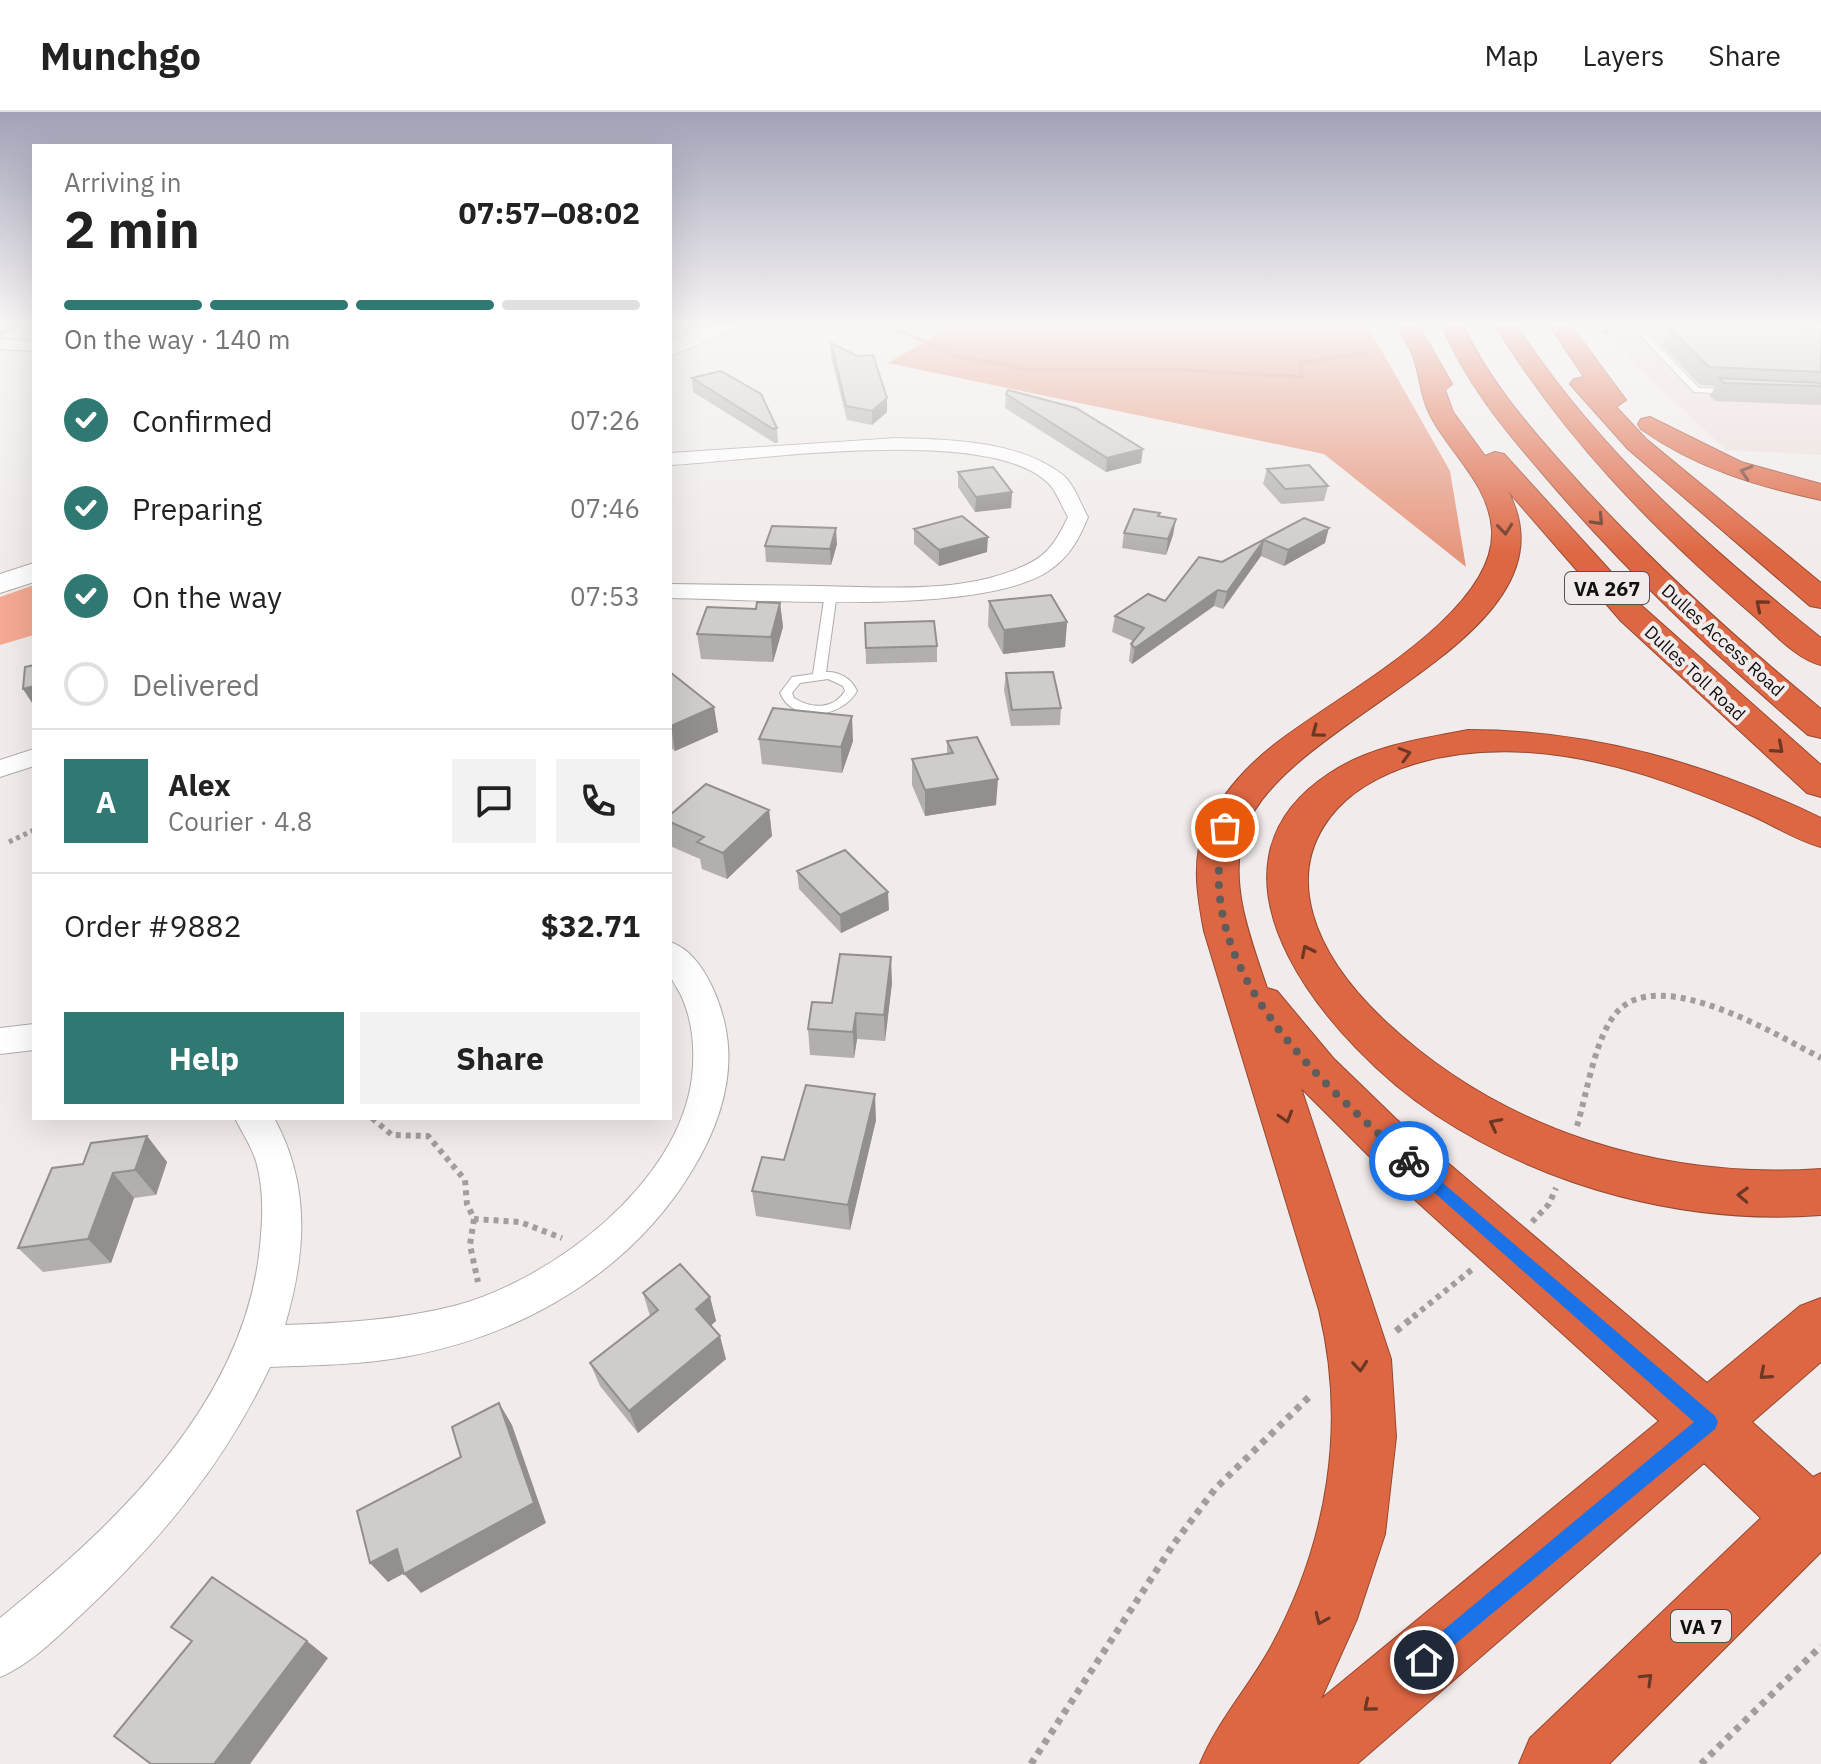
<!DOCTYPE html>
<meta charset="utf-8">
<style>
body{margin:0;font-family:"IBM Plex Sans",sans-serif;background:#f2f2f2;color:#222;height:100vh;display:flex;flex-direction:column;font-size:30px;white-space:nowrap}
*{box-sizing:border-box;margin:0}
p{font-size:26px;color:#767676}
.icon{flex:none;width:44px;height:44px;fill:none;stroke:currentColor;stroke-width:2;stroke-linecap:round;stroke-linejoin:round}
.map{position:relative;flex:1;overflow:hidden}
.drawer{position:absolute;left:32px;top:32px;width:640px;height:976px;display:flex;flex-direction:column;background:#fff;border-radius:0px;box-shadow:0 8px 32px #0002}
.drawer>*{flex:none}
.pin{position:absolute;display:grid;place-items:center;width:68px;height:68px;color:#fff;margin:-34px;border:4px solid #fff;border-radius:50%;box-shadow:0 2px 8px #0007}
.courier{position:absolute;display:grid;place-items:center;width:80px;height:80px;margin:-40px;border:6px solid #1a73e8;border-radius:50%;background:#fff;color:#222;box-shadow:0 2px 10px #0007}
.summary em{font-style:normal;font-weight:800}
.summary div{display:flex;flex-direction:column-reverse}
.summary{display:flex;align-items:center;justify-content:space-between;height:136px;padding:0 32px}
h1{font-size:52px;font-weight:800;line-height:60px}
.bar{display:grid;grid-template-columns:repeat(4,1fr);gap:12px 8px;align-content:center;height:96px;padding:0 32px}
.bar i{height:10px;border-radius:6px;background:#e0e0e0}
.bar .on{background:#307872}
.bar p{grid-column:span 4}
.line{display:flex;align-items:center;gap:20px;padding:0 32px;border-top:2px solid #e0e0e0}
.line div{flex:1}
.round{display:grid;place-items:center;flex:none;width:84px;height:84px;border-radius:0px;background:#f2f2f2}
ol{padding:0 32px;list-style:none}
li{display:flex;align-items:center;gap:24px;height:88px}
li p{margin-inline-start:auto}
li .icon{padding:8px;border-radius:50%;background:#307872;color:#fff;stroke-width:4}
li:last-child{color:#767676}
li i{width:44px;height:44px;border:4px solid #e0e0e0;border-radius:50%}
.primary-button{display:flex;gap:16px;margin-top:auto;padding:16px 32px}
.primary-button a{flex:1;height:92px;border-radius:0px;background:#307872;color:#fff;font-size:32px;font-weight:800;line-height:92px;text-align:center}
.primary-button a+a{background:#f2f2f2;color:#222}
header{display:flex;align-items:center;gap:48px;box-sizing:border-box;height:112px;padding:0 40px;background:#fff;border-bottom:2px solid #e0e0e0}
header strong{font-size:38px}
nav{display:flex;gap:44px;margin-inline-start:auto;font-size:28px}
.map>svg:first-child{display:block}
.built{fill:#ebdeda}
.green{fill:#f5a992}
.forest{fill:#e6967d}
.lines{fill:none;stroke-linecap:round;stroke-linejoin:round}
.stream{stroke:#d6866e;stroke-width:4}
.lane-casing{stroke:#b0acaa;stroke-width:2}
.street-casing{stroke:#b0acaa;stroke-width:2}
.secondary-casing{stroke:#b0acaa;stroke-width:2}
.highway-casing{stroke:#964931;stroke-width:2}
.path-far2{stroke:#a29e9d;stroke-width:5;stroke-dasharray:4 4;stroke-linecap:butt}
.path-far1{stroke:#a29e9d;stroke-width:6;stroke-dasharray:5 5;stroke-linecap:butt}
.path{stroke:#a29e9d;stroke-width:7;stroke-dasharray:6 6;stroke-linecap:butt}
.lane{fill:#fff;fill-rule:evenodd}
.street{fill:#fff;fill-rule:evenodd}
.secondary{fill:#fff;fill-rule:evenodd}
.highway{fill:#de6743;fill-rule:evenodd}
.wall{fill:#b3afae}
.shaded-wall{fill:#928f8d}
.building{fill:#d0ccca;stroke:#928f8d;stroke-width:2}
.oneway{stroke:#6d3726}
.route{fill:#1a73e8}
.done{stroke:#5f5d5c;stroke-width:8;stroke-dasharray:0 14.4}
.labels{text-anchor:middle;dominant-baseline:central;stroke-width:8;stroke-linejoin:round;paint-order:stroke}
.far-street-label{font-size:18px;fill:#11100f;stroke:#f1eceb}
.shield{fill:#f1eceb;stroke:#545251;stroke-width:2}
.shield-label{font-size:20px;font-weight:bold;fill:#11100f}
</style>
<header>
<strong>Munchgo</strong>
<nav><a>Map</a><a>Layers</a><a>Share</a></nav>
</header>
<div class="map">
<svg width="1821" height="1652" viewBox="0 0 1821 1652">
<rect width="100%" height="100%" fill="#f1eceb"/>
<path class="built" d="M1603,211H1737L1821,237V343L1726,338L1632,250Z"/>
<path class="green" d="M34,473V523L0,533V485Z"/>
<path class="forest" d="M957,211H1366L1450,359L1466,455L1324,342L888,251Z"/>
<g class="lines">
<path class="stream" d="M883,211L957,244L1024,257H1170L1302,265L1300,251L1365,241
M1604,221L1619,211"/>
<defs>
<path id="lane" d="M1692,218L1689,222L1650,225L1699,276L1731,277L1735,280L1734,282L1694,280L1640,223Z
M831,478L837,481L826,560C839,559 852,567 857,579C841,607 793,612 780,581L792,565L813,562L825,481ZM828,567L843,574L845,579C833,598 812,597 794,586L792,581L800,571Z"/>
<path id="street" d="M0,227L34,229V239L0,237Z
M897,326C951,328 1017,328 1063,363C1074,372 1081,393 1088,405C1079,427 1070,444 1050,458C983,505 757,487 670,486V472C719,473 768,473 818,474C886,475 967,483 1030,451C1050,441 1059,424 1068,405C1062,395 1057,381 1050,373C994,311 751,349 670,353V341Z
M34,637V654L0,665V648Z
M670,830C700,839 719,884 725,913C736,963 719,1014 693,1057C632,1159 525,1222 409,1244C363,1253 316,1253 270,1255C224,1352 160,1429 82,1502C57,1525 31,1552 0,1565V1506C116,1412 245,1291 260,1134C263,1105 264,1078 256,1049C251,1033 242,1021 235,1006H274C311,1073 306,1142 285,1213C342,1211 399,1208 454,1194C552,1168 679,1072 692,965C695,939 693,912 683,888C680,879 671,869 670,861C668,851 670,840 670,830Z
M34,912V938L0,942V916Z"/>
<path id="secondary" d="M720,211H751L670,244V229Z
M34,451V470L0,481V462Z"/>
<path id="highway" d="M1396,211H1417L1452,272L1445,278L1453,300L1485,344L1495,340L1504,342L1643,495L1821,653V685L1807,681L1621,509L1508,379C1586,527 1280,605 1244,721C1228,772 1251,828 1267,876L1277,879L1333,946L1396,1007L1707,1271L1800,1194L1821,1186V1250L1752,1310L1813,1365L1821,1361V1440L1609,1652H1519L1530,1626L1761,1406L1704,1351L1357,1652H1200C1218,1608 1250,1574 1272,1533C1328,1429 1347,1313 1319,1198L1204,819C1198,787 1191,748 1205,717C1220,684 1246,655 1274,633C1334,585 1497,503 1492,418C1489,369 1445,338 1427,296C1420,279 1419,259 1413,244C1409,233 1401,222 1396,211ZM1301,976L1392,1067L1659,1309L1321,1587L1357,1507L1385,1422L1396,1325L1391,1247Z
M1441,211H1462C1487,266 1525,310 1564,354C1643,443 1730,522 1821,597V626L1808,623C1714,542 1623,457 1543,362C1503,316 1464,268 1441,211Z
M1494,211H1515C1596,337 1705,433 1821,526V553C1796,547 1773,520 1753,503C1652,416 1563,325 1494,211Z
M1548,211H1569L1626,288L1616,295L1646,327L1821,471V496L1810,494L1628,337L1570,272L1574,267L1584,265Z
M1650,305L1741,350L1821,372V388C1756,374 1696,356 1641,317L1638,312L1641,307Z
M1468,618C1593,618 1709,652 1821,706V735C1795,728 1772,712 1748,702C1678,672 1605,645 1528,640C1334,629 1224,759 1387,911C1504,1020 1664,1068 1821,1057V1103C1687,1113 1549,1077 1436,1003C1337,938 1178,760 1330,661C1371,634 1420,627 1468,618Z"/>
</defs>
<use href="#lane" class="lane-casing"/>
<use href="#street" class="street-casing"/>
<use href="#secondary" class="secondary-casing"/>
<use href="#highway" class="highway-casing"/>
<path class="path-far2" d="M9,730L34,718"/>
<path class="path-far1" d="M372,1006L392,1023L428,1024L465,1068L467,1092L474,1107L520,1110L562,1126
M1577,1014C1587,982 1595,923 1618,899C1661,853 1777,923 1821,946
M474,1107L470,1133L478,1170
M1532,1110L1549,1092L1556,1076
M1413,1205L1475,1155"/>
<path class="path" d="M1396,1219L1416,1203
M1031,1652L1173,1433L1215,1377L1309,1285
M1701,1652L1821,1534"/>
<use href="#lane" class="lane"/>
<use href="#street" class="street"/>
<use href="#secondary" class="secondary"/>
<use href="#highway" class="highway"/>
</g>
<path class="wall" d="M1670,216L1821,220V293L1715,289L1710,284L1715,274L1700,273L1662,233Z
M831,231L887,300L872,313L847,308L831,245Z
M692,266L777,316L778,331H775L693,280Z
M1006,282L1141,351L1106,360L1005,296Z
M1267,357L1328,374L1324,389L1281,392L1263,372Z
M958,360L1012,380L1011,396L975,400L958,375Z
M1160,401L1159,405L1173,423L1166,443L1122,436L1124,421Z
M1304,406L1325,431L1284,454L1261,444L1223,497L1214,494L1132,552L1129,549L1131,532L1133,529L1112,520L1115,504L1165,489L1222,450Z
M914,417L987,440L939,454L914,432Z
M837,432L831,453L766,450L765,434Z
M989,489L1067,510L1065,535L1003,542L988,514Z
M780,491L783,515L773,550L701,547L697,522L756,497Z
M865,511L937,534V550L866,552Z
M670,560L714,595L718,620L675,639L670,635Z
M1006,561L1061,596L1060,613L1011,614L1004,578Z
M759,627L853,629L842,661L762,652Z
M947,629L996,693L925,704L912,673V647L947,642Z
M769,698L772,724L727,767L702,757L700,747L670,734V703Z
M797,759L889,798L841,821L799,777Z
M892,871L885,929L857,927L854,946L810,943L808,917L832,891Z
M876,1008L850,1118L756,1104L752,1079L784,1048Z
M147,1024L167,1050L156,1083L134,1086L111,1151L43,1160L18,1136Z
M643,1181L710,1185L716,1209L710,1214L726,1247L638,1321L600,1274L590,1251L650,1204Z"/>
<path class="shaded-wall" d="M0,211H27L0,225Z
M887,286V300L872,313V299Z
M1143,337L1141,351L1106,360L1107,346Z
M1012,380L1011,396L975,400L976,385Z
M1176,407L1173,423L1166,443L1168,427Z
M836,416L837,432L831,453L830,437Z
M1329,416L1325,431L1284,454L1288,438Z
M988,425L987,440L939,454V438Z
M1264,428L1261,444L1223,497L1227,480Z
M1218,478L1214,494L1132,552L1135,536Z
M780,491L783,515L773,550L771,525Z
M1067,510L1065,535L1003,542L1004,518Z
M34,574V594L23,577Z
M714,595L718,620L675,639L671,614Z
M852,604L853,629L842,661L841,635Z
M998,667L996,693L925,704V678Z
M769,698L772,724L727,767L723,741Z
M888,780L889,798L841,821L840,803Z
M891,845L892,871L885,929L884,903Z
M856,901L857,927L854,946L853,920Z
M875,982L876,1008L850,1118L848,1093Z
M147,1024L167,1050L156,1083L135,1058Z
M113,1061L134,1086L111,1151L88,1127Z
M710,1185L716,1209L702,1221L696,1197Z
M720,1224L726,1247L638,1321L629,1299Z
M499,1291L512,1313L546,1411L421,1481L404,1462Z
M397,1437L414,1456L388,1470L370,1451Z
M307,1529L328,1546L250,1652H214Z"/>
<path class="building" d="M1682,211H1792L1821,220V260L1709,255L1670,216Z
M831,231L857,244L873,243L887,286L872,299L846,294Z
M721,259L761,282L777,316L773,317L692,266Z
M1719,266L1821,271V274L1724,271Z
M1008,278L1076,296L1143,337L1107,346L1006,282Z
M1309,353L1328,374L1285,377L1267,357Z
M993,355L1012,380L976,385L958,360Z
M1134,397L1160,401L1158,404L1176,407L1168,427L1124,421Z
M962,404L988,425L939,438L914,417Z
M1304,406L1329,416L1288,438L1264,428L1227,480L1218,478L1135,536L1131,532L1144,516L1115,504L1148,482L1165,489L1199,445L1222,450Z
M772,414L836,416L830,437L765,434Z
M1051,483L1067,510L1004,518L989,489Z
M757,490L780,491L771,525L697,522L707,495L756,497Z
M934,509L937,534L866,536L865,511Z
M34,553V574L23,577L25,555Z
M670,560L714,595L671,614Z
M1053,560L1061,596L1012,598L1006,561Z
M773,596L852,604L841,635L759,627Z
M977,625L998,667L925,678L912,647L953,641L947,629Z
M706,672L769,698L723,741L697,730L704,725L670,710V703Z
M845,738L888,780L840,803L797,759Z
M840,842L891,845L884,903L856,901L853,920L808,917L812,890L832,891Z
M806,973L875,982L848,1093L752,1079L762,1045L784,1048Z
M147,1024L135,1058L113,1061L88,1127L18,1136L52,1056L83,1052L91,1031Z
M680,1152L710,1185L696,1197L720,1224L629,1299L590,1251L658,1198L643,1181Z
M499,1291L534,1391L404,1462L397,1437L370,1451L357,1399L461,1345L452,1315Z
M212,1465L307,1529L214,1652H151L114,1624L192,1529L171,1515Z"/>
<defs><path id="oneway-chevron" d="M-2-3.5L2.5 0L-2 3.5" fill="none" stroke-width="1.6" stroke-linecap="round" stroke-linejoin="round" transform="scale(2)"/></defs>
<g class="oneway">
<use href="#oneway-chevron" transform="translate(1746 360) rotate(-162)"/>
<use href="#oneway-chevron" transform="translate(1598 408) rotate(47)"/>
<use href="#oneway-chevron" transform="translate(1505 417) rotate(84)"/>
<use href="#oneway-chevron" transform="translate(1761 493) rotate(-140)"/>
<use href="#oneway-chevron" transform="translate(1317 620) rotate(143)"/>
<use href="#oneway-chevron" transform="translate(1778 636) rotate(41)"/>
<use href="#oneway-chevron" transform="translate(1405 642) rotate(-16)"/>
<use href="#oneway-chevron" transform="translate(1307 839) rotate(-116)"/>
<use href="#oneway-chevron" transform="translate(1286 1005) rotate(73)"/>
<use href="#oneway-chevron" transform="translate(1495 1012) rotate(-153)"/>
<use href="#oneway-chevron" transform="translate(1743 1083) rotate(-178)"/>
<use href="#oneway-chevron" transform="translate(1360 1254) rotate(85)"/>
<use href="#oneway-chevron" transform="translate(1765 1262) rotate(139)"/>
<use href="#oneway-chevron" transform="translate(1321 1507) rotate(114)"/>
<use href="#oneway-chevron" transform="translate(1647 1567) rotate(-44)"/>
<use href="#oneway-chevron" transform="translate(1369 1594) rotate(140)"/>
</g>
<linearGradient id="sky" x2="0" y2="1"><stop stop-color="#a1a2b7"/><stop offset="0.48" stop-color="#f9f6f6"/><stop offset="1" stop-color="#f9f6f6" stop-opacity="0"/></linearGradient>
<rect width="1821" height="443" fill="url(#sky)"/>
<path class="route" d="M1409,1042L1715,1304L1718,1310L1715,1317L1424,1558L1417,1555L1414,1548L1417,1540L1694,1310L1403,1053V1044Z"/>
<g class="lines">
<path class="done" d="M1225,716C1189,855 1316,966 1409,1049"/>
</g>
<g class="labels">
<g class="far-street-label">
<text transform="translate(1723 528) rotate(42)">Dulles Access Road</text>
<text transform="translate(1695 561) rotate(43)">Dulles Toll Road</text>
</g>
<g class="shield">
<rect x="1565" y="460" width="84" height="32" rx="6"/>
<rect x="1671" y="1498" width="60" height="32" rx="6"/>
</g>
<g class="shield-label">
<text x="1607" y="476">VA 267</text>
<text x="1701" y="1514">VA 7</text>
</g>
</g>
</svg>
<div class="pin" style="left:1225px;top:716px;background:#ea580c"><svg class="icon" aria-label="bag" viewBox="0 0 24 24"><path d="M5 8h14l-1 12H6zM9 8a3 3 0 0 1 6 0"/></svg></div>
<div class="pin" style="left:1424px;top:1548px;background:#1f2937"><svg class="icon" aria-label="home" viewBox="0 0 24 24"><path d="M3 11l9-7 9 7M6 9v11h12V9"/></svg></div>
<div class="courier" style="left:1409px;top:1049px"><svg class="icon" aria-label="bike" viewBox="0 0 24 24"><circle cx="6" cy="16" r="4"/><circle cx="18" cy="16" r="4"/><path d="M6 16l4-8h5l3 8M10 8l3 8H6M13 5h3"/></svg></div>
<section class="drawer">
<div class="summary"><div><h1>2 min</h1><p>Arriving in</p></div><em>07:57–08:02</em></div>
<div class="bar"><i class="on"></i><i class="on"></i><i class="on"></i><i></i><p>On the way · 140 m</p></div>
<ol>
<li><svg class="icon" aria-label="check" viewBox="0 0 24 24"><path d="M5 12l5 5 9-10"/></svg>Confirmed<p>07:26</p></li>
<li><svg class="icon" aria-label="check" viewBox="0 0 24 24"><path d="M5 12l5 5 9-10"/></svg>Preparing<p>07:46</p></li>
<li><svg class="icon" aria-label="check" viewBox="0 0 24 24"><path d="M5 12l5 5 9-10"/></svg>On the way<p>07:53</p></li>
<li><i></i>Delivered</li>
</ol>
<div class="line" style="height:144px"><b class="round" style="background:#307872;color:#fff">A</b><div><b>Alex</b><p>Courier · 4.8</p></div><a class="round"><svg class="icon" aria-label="chat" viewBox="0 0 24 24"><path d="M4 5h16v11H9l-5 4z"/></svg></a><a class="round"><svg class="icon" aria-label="phone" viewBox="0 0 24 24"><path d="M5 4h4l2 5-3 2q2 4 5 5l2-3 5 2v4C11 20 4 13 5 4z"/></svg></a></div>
<div class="line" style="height:104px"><div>Order #9882</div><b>$32.71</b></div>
<div class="primary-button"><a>Help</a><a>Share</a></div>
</section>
</div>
